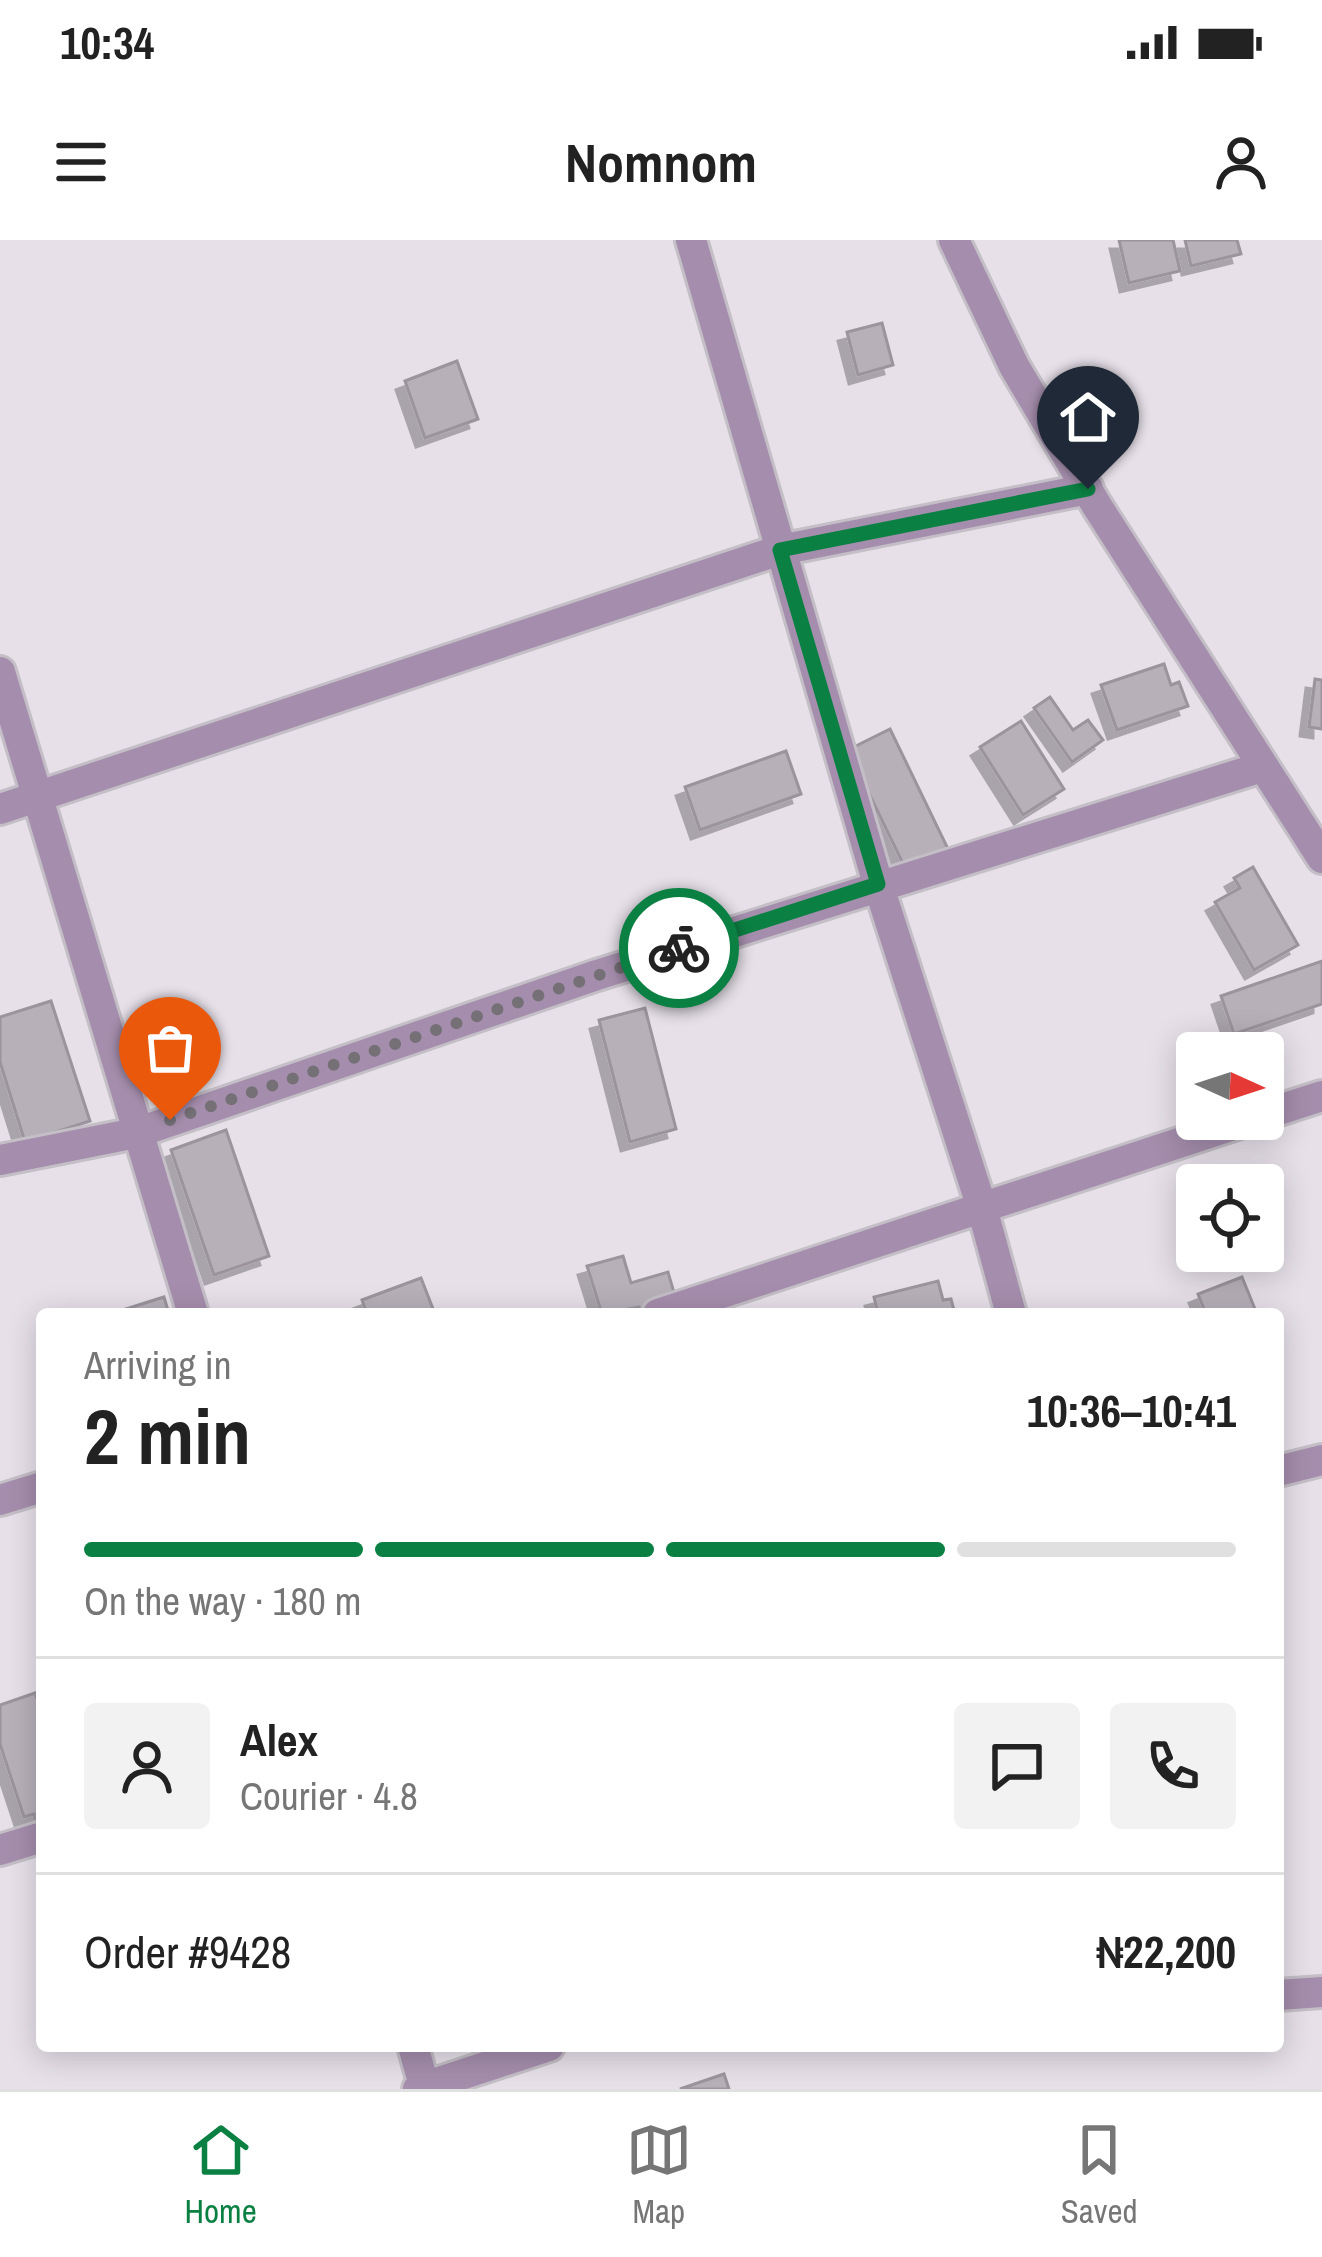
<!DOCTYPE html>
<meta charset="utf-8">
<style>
body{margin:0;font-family:"Archivo Narrow",sans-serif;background:#f2f2f2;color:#222;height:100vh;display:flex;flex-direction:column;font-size:45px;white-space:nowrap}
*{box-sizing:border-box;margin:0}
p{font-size:39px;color:#767676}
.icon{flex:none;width:66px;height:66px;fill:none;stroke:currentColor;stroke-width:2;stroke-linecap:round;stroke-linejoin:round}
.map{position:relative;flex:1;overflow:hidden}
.drawer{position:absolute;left:36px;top:1068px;width:1248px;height:744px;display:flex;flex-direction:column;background:#fff;border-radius:12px;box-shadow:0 6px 30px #0003}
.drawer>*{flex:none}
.needle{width:78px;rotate:93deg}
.tools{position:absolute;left:1176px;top:792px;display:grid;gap:24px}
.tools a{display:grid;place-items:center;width:108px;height:108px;border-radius:12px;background:#fff;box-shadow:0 6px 30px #0003;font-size:60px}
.pin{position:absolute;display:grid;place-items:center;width:102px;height:102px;color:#fff;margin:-123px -51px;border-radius:50% 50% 50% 0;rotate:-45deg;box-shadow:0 0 12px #0007}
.pin .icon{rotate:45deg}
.courier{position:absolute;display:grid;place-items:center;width:120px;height:120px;margin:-60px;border:9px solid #0b8043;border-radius:50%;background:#fff;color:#222;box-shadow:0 3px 15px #0007}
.summary em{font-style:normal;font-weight:700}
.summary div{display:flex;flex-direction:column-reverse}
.summary{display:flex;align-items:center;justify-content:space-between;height:204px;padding:0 48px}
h1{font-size:78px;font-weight:700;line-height:90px}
.bar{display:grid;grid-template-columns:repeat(4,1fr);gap:18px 12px;align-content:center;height:144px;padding:0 48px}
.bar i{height:15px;border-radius:9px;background:#e0e0e0}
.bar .current{background:#0b8043}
.bar p{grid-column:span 4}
.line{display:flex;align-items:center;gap:30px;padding:0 48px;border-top:3px solid #e0e0e0}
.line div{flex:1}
.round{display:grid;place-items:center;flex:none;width:126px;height:126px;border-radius:12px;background:#f2f2f2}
.status{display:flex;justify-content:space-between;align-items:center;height:84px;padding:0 60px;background:#fff;direction:ltr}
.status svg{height:33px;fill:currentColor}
header{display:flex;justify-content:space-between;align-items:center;height:156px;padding:0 48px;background:#fff;font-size:54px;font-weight:700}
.tab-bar{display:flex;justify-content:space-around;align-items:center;height:168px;border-top:3px solid #e0e0e0;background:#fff;font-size:33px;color:#767676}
.tab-bar a{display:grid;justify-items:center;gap:6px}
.tab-bar .current{color:#0b8043}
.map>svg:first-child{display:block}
.building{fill:#b7b0b9;stroke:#9b949d;stroke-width:3;filter:url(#shadow)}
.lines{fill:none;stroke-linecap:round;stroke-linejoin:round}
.street-casing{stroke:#c4bec6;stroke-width:36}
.street{stroke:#a58ead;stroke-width:30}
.done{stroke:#757076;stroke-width:12;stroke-dasharray:0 21.6}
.route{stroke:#0b8043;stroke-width:15}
</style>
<div class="status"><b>10:34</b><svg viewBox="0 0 49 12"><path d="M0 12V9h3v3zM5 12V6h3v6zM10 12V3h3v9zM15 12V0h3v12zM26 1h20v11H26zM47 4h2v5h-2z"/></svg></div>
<header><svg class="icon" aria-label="menu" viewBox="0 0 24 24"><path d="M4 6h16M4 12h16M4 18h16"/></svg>Nomnom<svg class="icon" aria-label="person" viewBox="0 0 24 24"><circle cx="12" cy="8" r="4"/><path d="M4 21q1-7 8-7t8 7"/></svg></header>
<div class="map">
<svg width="1322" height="1849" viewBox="0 0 1322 1849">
<defs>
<filter id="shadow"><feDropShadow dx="-9" dy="9" stdDeviation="0" flood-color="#0004"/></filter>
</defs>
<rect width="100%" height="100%" fill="#e7e0e9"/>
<path class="building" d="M1119,0H1173L1180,31L1129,43Z
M1185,0H1237L1241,14L1191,26Z
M882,83L893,125L858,135L847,92Z
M457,121L478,179L425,198L405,141Z
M1164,424L1171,445L1179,442L1188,466L1117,490L1101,445Z
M1315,439L1322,440V489L1309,487Z
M1050,457L1073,490L1088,480L1103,500L1072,522L1034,468Z
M1021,481L1064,549L1023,575L980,507Z
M890,489L950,613L908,634L848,510Z
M786,511L801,554L700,590L685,547Z
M1253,627L1298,705L1254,730L1215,662L1240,648L1234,638Z
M1322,721V764L1234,794L1221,756Z
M51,761L90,881L25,902L0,822V777Z
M645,768L676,889L630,902L599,780Z
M226,890L269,1016L214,1035L171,910Z
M623,1016L631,1043L668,1032L675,1056L646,1074H641L639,1067L602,1074L587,1026Z
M1242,1037L1257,1074H1206L1198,1054Z
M421,1038L435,1074H367L362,1060Z
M938,1041L943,1060L951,1059L955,1074H878L874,1057Z
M164,1057L169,1074H110Z
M35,1453L42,1474V1582L36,1584L34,1574L24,1577L0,1504V1465Z
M724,1834L729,1849H680Z"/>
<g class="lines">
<defs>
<path id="street" d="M691,0L878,644L982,968L1011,1074
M954,0L1014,126L1097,266L1322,618
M0,432L193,1074
M0,569L780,310L1088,249
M1263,875L1322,856
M0,920L136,893L597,735L1262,527
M658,1074L1252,879
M1278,1231L1322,1220
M0,1260L42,1247
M0,1610L42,1597
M1278,1755L1322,1752
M413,1806L425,1849
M418,1849L549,1806"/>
</defs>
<use href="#street" class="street-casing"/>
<use href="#street" class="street"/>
</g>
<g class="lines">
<path class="done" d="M170,880L679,708"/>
<path class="route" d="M679,708L878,644L780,310L1088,249"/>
</g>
</svg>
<div class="tools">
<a><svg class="needle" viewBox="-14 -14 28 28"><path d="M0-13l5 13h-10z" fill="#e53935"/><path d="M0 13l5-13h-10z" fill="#767676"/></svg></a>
<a><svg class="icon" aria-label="locate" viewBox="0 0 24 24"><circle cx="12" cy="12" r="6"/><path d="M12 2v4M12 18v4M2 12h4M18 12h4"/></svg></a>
</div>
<div class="pin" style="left:170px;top:880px;background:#ea580c"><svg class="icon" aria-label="bag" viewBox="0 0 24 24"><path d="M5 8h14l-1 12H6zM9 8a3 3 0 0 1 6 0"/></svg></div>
<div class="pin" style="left:1088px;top:249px;background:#1f2937"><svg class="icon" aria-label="home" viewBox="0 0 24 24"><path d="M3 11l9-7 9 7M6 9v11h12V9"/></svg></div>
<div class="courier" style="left:679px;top:708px"><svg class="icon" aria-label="bike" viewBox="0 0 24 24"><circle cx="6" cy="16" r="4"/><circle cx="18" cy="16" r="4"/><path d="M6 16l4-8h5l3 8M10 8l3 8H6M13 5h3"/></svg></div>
<section class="drawer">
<div class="summary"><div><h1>2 min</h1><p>Arriving in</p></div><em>10:36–10:41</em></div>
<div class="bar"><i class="current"></i><i class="current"></i><i class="current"></i><i></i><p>On the way · 180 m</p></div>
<div class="line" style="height:216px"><a class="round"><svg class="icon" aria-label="person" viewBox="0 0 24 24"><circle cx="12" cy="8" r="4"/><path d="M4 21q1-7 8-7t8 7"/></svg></a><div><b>Alex</b><p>Courier · 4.8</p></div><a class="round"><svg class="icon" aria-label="chat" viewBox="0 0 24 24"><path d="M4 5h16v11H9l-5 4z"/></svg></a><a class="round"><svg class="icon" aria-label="phone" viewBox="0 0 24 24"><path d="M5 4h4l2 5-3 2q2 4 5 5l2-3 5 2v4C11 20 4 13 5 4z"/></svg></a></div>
<div class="line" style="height:156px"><div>Order #9428</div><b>₦22,200</b></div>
</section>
</div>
<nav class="tab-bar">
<a class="current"><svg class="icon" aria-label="home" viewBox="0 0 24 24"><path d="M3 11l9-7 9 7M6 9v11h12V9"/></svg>Home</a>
<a><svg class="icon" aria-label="map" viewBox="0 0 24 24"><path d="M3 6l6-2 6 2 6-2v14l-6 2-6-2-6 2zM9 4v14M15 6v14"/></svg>Map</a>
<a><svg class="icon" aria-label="saved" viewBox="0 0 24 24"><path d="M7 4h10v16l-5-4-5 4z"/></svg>Saved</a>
</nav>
